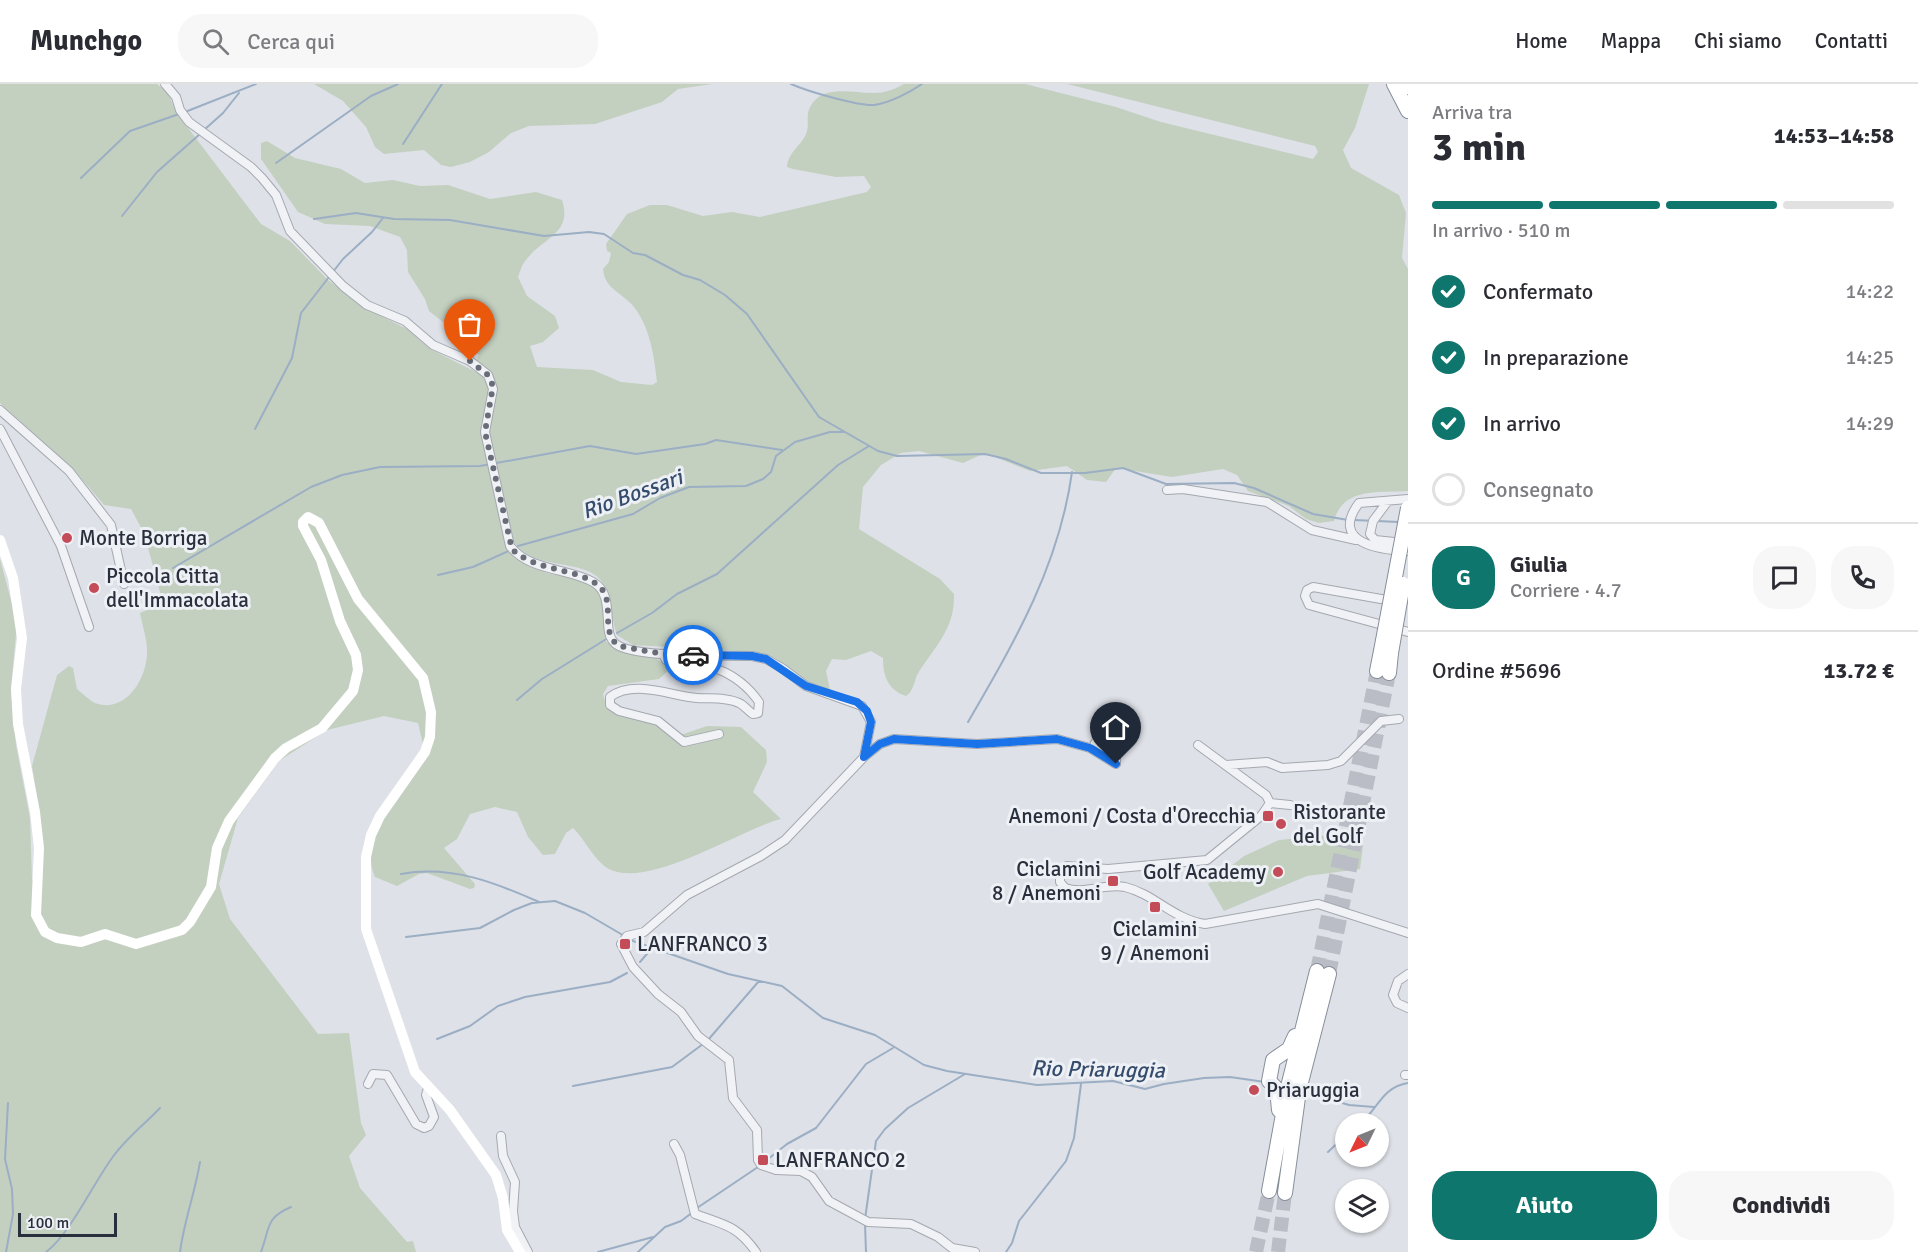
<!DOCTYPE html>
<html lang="it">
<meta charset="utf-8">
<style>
body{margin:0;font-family:Signika,sans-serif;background:#f7f7f7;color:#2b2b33;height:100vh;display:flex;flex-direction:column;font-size:22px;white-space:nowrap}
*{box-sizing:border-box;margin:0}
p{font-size:20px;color:#7c7c81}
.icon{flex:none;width:33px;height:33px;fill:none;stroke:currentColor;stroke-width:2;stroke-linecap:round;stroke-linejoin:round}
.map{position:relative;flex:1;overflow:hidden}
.panel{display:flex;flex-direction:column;background:#fff;width:510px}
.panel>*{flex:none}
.needle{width:39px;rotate:227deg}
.buttons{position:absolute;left:1335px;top:1029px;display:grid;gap:12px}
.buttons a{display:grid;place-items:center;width:54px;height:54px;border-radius:50%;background:#fff;box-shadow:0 2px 4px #0004;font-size:30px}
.scale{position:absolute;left:18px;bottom:15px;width:99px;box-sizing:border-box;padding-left:6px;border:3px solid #292f3c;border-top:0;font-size:16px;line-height:21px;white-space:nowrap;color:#292f3c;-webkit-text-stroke:4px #edf0f4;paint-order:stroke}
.pin{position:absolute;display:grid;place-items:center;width:51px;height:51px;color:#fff;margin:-62px -26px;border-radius:50% 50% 50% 0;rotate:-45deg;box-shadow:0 0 6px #0007}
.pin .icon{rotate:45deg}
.courier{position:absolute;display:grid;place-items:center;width:60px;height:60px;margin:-30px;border:4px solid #1a73e8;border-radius:50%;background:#fff;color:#222;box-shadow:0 2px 8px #0007}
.summary em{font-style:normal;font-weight:700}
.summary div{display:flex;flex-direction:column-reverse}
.summary{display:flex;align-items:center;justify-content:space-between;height:102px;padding:0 24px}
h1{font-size:39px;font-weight:700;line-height:45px}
.bar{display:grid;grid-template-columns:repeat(4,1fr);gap:9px 6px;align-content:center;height:72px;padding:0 24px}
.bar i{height:8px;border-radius:4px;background:#e1e1e2}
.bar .selected{background:#0f766e}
.bar p{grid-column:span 4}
.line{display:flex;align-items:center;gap:15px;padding:0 24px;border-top:2px solid #e1e1e2}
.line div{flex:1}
.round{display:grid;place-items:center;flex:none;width:63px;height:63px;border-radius:24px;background:#f7f7f7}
ol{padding:0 24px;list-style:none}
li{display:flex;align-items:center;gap:18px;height:66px}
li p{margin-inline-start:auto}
li .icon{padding:6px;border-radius:50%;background:#0f766e;color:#fff;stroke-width:4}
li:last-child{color:#7c7c81}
li i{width:33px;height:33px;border:3px solid #e1e1e2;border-radius:50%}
.action{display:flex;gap:12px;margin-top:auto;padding:12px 24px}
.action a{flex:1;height:69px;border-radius:24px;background:#0f766e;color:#fff;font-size:24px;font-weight:700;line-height:69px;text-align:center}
.action a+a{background:#f7f7f7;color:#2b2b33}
header{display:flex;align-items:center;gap:36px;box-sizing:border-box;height:84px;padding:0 30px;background:#fff;border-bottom:2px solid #e1e1e2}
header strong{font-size:28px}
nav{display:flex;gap:33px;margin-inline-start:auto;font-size:21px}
.search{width:420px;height:54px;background:#f7f7f7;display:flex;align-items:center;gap:15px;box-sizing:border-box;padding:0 21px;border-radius:24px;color:#7c7c81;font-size:22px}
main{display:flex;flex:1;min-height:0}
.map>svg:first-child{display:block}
.green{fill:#c3d0c0}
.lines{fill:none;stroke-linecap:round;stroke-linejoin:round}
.stream{stroke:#9baec4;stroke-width:2}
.highway-tunnel{stroke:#babdc5;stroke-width:14;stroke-dasharray:14 7;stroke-linecap:butt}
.street-casing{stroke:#a4a8b0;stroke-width:10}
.highway-casing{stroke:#878e9c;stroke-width:16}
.street{stroke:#f1f2f5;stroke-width:8}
.secondary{stroke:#fff;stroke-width:10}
.highway{stroke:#fff;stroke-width:14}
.highway-bridge-casing{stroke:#878e9c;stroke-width:16;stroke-linecap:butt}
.highway-bridge{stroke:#fff;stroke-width:14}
.done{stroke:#686d78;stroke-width:6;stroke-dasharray:0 10.8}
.route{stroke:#1a73e8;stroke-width:8}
.poi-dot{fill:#c44b58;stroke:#edf0f4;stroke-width:2}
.labels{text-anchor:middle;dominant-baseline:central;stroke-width:6;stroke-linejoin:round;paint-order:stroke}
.poi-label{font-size:21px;fill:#292f3c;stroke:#edf0f4;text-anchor:start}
.water-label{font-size:22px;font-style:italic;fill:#364c6d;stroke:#edf0f4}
</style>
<header>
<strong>Munchgo</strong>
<div class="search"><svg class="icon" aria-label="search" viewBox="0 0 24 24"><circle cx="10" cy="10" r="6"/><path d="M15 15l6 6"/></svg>Cerca qui</div>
<nav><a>Home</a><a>Mappa</a><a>Chi siamo</a><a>Contatti</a></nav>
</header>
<main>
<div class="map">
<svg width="1408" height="1168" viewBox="0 0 1408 1168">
<rect width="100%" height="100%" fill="#dee1e7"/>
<path class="green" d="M0,0H157L168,9L176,28L261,140L290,157L328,196L369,226L407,245L430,265L480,290L488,298L489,310L481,341L506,464L547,489L583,497L595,503L602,512L606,557C621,569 636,570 654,571L658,576L674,581L659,595L608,602L603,610L606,621C629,639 650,626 672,654L707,642L741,643L766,666L767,678L753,708L781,735C742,744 637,814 602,780C591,770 584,755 573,744L566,749L555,770L543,771L528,753L517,728L495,723L470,730L457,755L444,764L475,800L474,804L470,805L427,789L419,790L397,802L375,793C356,752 411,702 429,668L424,664L418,639L384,632L327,646L279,677L238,734L219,800L230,835L318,950L349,949L361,1039L366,1051L349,1072L360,1104L407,1158L413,1157L416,1168H0V475L17,539L11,604L16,661L30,734L32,796L42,789L38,720L32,682L57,591L69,582L73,584L77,605C82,609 89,616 95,619C125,630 146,596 147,570C148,557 142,541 140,529L163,519L144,449L131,425L104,421L74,386L0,319Z
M314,0H712L678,5L662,18L595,40L529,42L511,49L489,68L470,78L451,83L441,81L424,66L384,70L375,63L366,43L343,17Z
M904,0H1025L1116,23L1161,38L1313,75L1318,68L1315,62L1067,0H1369L1355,44L1343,66L1351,84L1399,111L1406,129L1402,174L1408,185V407C1378,409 1343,403 1334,437L1319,439L1306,435L1289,422L1248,407L1237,391L1223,385L1172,393L1116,384L1106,398L1087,396L1067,382L1030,387L985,369L963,379L919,367L901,369L881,381L863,403L859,445L940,495L954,510C955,546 934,563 917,591C914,598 913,608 906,612C888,606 883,592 883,574L871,567L846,576L832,575L826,587L830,606H827L808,599L775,574L754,568L633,561L617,551C611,536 612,515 604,501C589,472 534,489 514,458L489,351L496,312L491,288L476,276L479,271L459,258L443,238L429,227L425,215L408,188L407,166L400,153L370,142L325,140L298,128L261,75V59L267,57L295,74L341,85L365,99L393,96L420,102L448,101L490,115L536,108L562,116C573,150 543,153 526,176C522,180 520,188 518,193L527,212L555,232L559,244L543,258L530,262L537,283L593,286L621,298L652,301L657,298C654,271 650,244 634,223C622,208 605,206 603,185L609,178L611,169L607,167L606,160L627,130L650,121H667L703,132L732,128L760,133L867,108L871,103L864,92L836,93L793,85L787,83C788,67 804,60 807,47C809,39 806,31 810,23C823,0 849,9 873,9C885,9 893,6 904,0Z
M1329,751L1363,761L1360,785L1307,792L1224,827L1208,800L1244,772L1279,756Z"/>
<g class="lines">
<path class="stream" d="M791,0C807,7 857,22 874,21C889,19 909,9 922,0
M185,28L256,0
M204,46L223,29L239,9
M403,60L442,0
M276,79L371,12L398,0
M81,94L130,47L179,30
M122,132L157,88L200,50
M314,135L356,129L394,135L450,136L544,152L589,148L604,150L633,169L645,171L683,191L700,196L725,211L747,230L819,333L878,367L897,372L985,370L1006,375L1041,389H1085L1123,384L1166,400L1234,399L1254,404L1313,430L1348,436
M255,345L292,274L301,229L343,175L372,148L383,134
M1354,436L1399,438
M518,462L633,430L660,414L689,403L746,402L763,395L771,388L776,372L795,358L830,348H843
M173,484L311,403L342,391L380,383L480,382L590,362L636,370L705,360L716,356L782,366
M438,491L473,483L511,466
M617,549L652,529L677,510L717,490L838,381L869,362
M517,616L542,595L608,554
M968,638C1015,557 1059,482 1072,388
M401,790C451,781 494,798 539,818
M406,853L480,844L514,826L532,819L555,817L585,829L633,857L728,890L782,902L823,934L875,951L924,981L947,987L1037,1001L1113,997L1145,1005L1164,1000L1204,994L1230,993L1265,998
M640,878L652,864
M437,955L470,942L498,922L525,913L610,898L627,889
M708,956L759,897
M573,1002L672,983L703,960
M1306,1008L1349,1021L1374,1023
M1360,1040C1378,1025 1382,1003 1408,999
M1328,1068L1346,1051
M763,1079L787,1060L816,1044L866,980L893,964
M697,1124L758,1083
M865,1135L876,1057L885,1045L908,1024L965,990
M865,1140L866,1168
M6,1168L13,1130L12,1105L5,1075L8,1019
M46,1168C70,1150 93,1100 112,1074C126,1054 144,1041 160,1024
M180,1168C184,1137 195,1109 200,1078
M261,1168C270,1144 265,1134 291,1123
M598,1168L653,1153
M638,1168L665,1143L681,1137L693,1128
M1006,1168L1012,1159L1019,1137L1066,1077L1074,1054L1081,1000"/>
<path class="highway-tunnel" d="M1317,887L1377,587
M1329,890L1389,589
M1256,1168L1269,1107
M1278,1168L1285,1109"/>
<defs>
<path id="street" d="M165,0L176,13L180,26L189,38L251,83L262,94L276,111L290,147L343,202L367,221L405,237L433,261L470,277L488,291L493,305L485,348L510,462C529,487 568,484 593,498C611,508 606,531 609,548C610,554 614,560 619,562C643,574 722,571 752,572L766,575L782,584L806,602L862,622L871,638L864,673L785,756L761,772L687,811L644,848L627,852L621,860L633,883L658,910L681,928L698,952L729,976L733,1014L757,1046L758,1076L761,1081L776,1086L801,1087L812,1093L829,1117L868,1138L911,1140L938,1153L952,1164L975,1168
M0,326L69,387L111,441L124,500
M0,345L61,462L89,543
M1167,406L1183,405L1267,418L1312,446L1356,456
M1408,415L1359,419C1329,459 1380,466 1408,467
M1388,417L1373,437L1370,450L1375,456L1404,459
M1408,515H1381L1313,503L1307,506L1305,512L1309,521L1408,548
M663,570L666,576C704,578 736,585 759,618L758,629L753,630C748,627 744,621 739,619C727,613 710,615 697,614C671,612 634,595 610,613V621L619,627L658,637L684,658L719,650
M1095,659L1116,672V680
M1198,661L1266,711L1270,719
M865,672L880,660L894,655L977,660L1057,655L1090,664L1116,680
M1226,681L1267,678L1282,684L1328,681L1341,677L1381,637L1399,635
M1270,719L1261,732L1207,776L1108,785L1067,782L1060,789V798L1065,804C1084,811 1105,799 1125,803C1154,810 1173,835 1205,840L1318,820L1408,849
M1270,719L1290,721
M1408,890L1398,897L1393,911L1397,919L1408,924
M1405,991H1408
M368,1000L373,990L387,991L416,1040L424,1044L429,1042L434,1033L426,1011L428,1004
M501,1052L503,1072L515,1098L513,1127L515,1143L528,1168
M674,1060L680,1071L695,1130C724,1141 737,1141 756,1168"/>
<path id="highway" d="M1394,0L1408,27
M1406,0L1408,3
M1377,587L1381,567
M1389,589L1391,569
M1279,1026L1277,1005L1269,997L1273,976L1289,965L1295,952
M1269,1107L1288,1003L1317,887
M1285,1109L1299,1006L1329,890"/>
</defs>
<use href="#street" class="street-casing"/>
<use href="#highway" class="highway-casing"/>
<use href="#street" class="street"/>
<path class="secondary" d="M0,456L13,494L22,554L16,605L18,640L35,728L39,764L36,831L45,848L57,854L81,858L105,850L136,860L182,846L190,838L211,803L217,764L229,737L275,674L286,664L322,644L353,607L358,586L356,571L340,537L321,476L303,442V438L308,433L319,439L358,515L423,594L431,628L430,653L425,668L380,732L371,751L366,773V845L415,988L450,1026L496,1091L503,1114L507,1146L520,1168"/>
<use href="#highway" class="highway"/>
<defs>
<path id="highway-bridge" d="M1381,567L1408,424
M1391,569L1403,500"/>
</defs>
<use href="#highway-bridge" class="highway-bridge-casing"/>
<use href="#highway-bridge" class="highway-bridge"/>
</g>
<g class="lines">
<path class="done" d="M470,277L488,291L493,302L485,348L512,465C535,488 581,484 600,503C616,519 599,548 619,562L663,570L693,571"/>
<path class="route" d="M693,571L752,572L766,575L806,602L857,618L867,627L871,638L864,673L880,660L894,655L977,660L1057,655L1090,664L1116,680"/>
</g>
<g class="poi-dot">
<circle cx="67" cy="454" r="6"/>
<circle cx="94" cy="504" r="6"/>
<rect x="1262" y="726" width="12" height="12" rx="3"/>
<circle cx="1281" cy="740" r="6"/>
<circle cx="1278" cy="788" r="6"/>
<rect x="1107" y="791" width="12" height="12" rx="3"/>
<rect x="1149" y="817" width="12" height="12" rx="3"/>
<rect x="619" y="854" width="12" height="12" rx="3"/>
<circle cx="1254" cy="1006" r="6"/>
<rect x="757" y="1070" width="12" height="12" rx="3"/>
</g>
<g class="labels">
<g class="poi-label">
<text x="79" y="454">Monte Borriga</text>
<text x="106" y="492">Piccola Citta<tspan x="106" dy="24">dell'Immacolata</tspan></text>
<text x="1293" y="728">Ristorante<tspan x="1293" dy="24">del Golf</tspan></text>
<text x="1256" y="732" text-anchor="end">Anemoni / Costa d'Orecchia</text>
<text x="1101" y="785" text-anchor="end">Ciclamini<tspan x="1101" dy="24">8 / Anemoni</tspan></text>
<text x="1266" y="788" text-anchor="end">Golf Academy</text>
<text x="1155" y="845" text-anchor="middle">Ciclamini<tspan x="1155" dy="24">9 / Anemoni</tspan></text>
<text x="637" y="860">LANFRANCO 3</text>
<text x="1266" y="1006">Priaruggia</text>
<text x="775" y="1076">LANFRANCO 2</text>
</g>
<g class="water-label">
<text transform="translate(632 410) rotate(-20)">Rio Bossari</text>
<text transform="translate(1098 985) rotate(1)">Rio Priaruggia</text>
</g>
</g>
</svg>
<div class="buttons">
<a><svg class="needle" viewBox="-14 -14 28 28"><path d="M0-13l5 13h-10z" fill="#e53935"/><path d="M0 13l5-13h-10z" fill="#7c7c81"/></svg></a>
<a><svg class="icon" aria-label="layers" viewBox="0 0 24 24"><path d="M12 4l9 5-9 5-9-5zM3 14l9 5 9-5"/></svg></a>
</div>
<div class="scale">100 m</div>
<div class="pin" style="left:470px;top:277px;background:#ea580c"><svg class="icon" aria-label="bag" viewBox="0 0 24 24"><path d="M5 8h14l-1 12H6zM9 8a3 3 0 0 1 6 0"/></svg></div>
<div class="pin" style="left:1116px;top:680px;background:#1f2937"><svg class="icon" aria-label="home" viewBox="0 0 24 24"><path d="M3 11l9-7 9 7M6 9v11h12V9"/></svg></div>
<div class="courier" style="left:693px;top:571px"><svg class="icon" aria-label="car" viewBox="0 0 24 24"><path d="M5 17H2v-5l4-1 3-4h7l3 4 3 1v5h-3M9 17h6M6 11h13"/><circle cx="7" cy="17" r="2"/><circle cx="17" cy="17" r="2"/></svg></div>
</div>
<section class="panel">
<div class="summary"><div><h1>3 min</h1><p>Arriva tra</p></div><em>14:53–14:58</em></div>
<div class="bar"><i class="selected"></i><i class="selected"></i><i class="selected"></i><i></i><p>In arrivo · 510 m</p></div>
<ol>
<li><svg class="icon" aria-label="check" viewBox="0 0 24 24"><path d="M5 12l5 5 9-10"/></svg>Confermato<p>14:22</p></li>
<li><svg class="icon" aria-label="check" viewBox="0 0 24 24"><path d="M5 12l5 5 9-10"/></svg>In preparazione<p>14:25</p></li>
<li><svg class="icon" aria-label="check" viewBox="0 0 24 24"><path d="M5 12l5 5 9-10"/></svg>In arrivo<p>14:29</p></li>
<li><i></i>Consegnato</li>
</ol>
<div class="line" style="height:108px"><b class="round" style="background:#0f766e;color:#fff">G</b><div><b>Giulia</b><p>Corriere · 4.7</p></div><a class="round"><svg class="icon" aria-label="chat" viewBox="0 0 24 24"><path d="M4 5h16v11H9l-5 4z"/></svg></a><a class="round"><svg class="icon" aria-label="phone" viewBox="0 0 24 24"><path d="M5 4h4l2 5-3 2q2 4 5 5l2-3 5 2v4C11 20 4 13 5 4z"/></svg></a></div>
<div class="line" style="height:78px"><div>Ordine #5696</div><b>13.72 €</b></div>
<div class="action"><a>Aiuto</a><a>Condividi</a></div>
</section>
</main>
